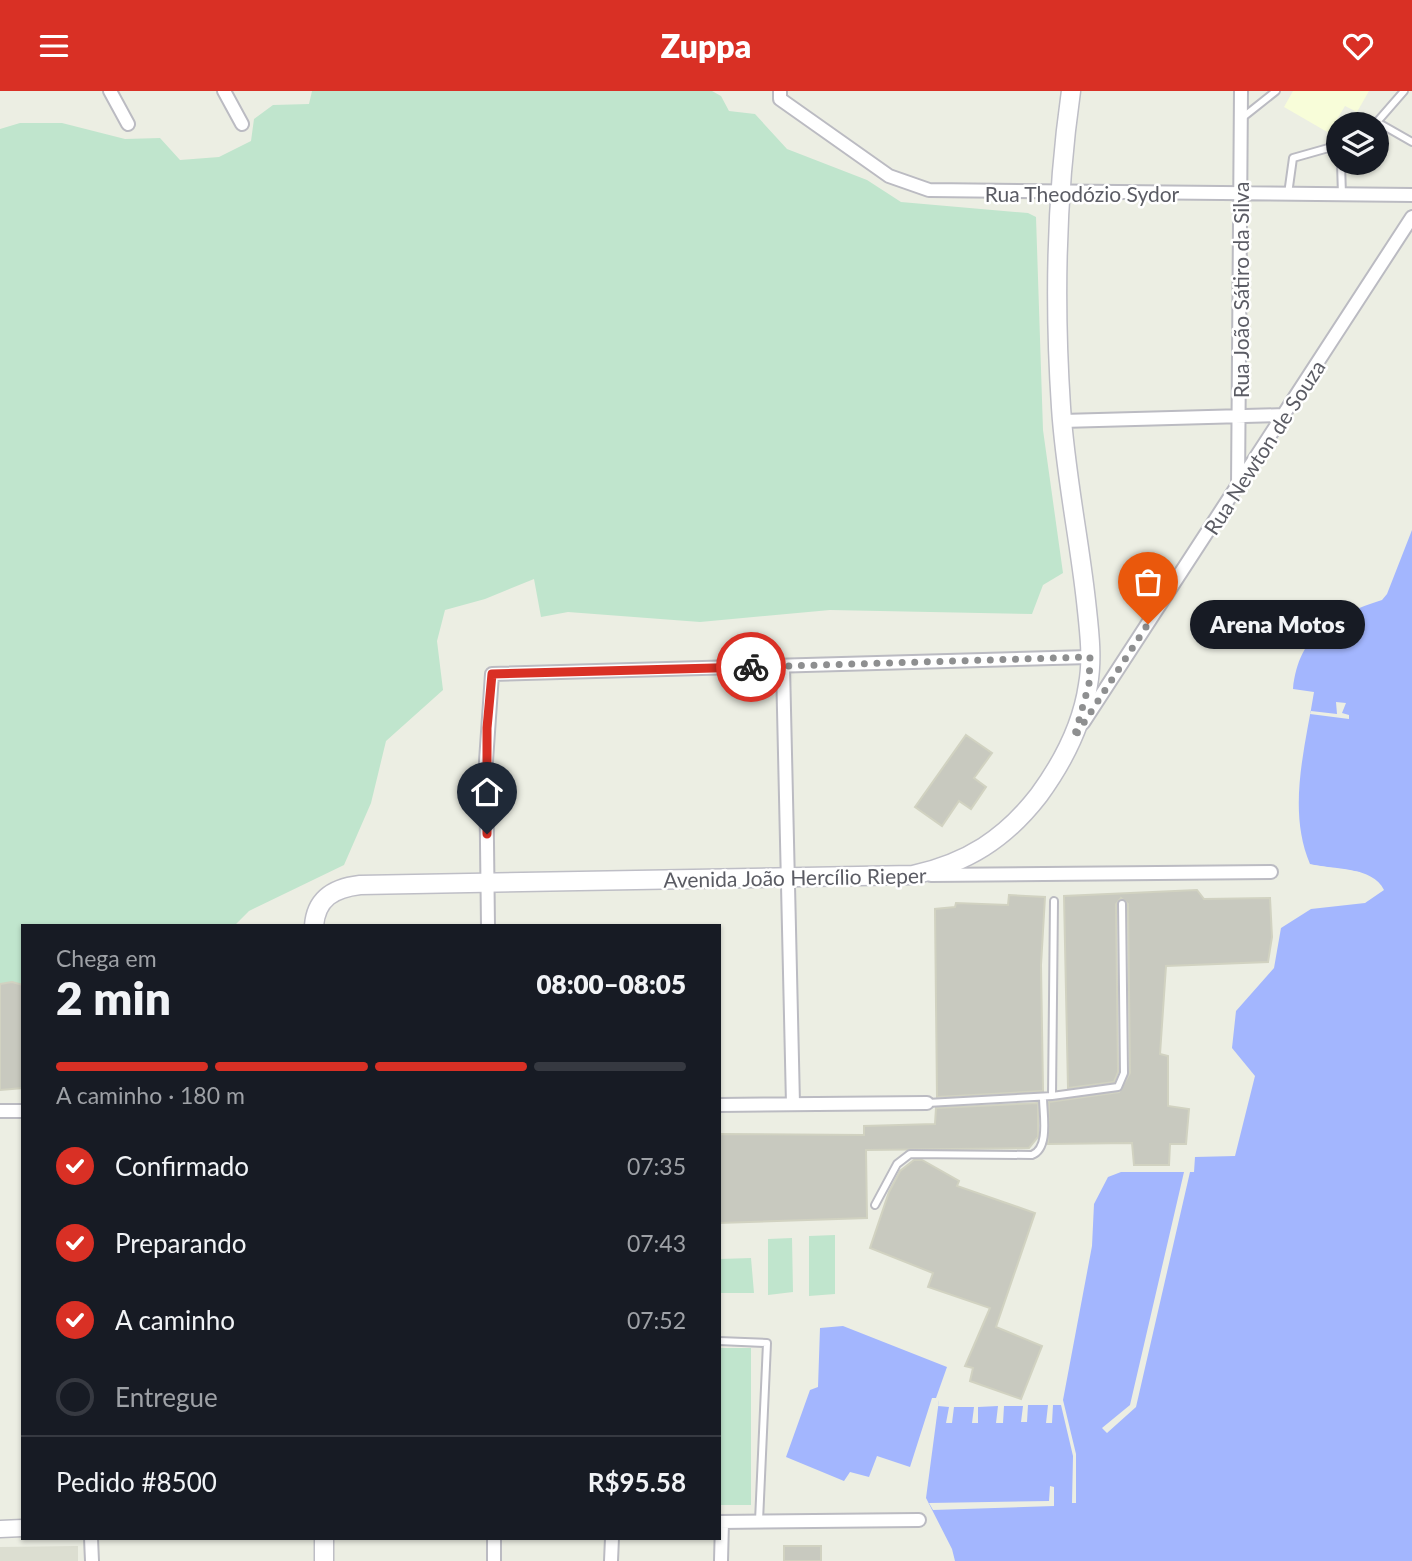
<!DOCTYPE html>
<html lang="pt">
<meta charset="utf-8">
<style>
body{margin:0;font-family:Lato,sans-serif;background:#242831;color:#f1f3f6;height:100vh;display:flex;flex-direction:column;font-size:26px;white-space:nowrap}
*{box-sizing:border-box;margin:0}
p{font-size:23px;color:#9ea1a6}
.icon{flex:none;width:38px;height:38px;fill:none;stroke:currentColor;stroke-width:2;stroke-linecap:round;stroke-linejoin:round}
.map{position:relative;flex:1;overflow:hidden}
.panel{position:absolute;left:21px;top:833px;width:700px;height:616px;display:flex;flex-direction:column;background:#171b24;border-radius:0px;box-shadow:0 2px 5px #0004}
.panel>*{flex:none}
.controls{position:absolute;left:1326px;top:21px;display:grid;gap:14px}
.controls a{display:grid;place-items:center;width:63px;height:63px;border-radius:50%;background:#171b24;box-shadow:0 2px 5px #0004;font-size:35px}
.pin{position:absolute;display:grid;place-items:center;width:60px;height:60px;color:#fff;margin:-72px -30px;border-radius:50% 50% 50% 0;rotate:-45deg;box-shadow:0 0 7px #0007}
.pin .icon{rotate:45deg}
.courier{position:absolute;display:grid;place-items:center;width:70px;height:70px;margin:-35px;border:5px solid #d93025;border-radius:50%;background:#fff;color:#222;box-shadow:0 2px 9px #0007}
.bubble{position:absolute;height:49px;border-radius:24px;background:#171b24;box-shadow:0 2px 5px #0004;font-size:23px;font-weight:800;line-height:49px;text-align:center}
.head em{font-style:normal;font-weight:800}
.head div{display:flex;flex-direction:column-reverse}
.head{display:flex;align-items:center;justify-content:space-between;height:119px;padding:0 35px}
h1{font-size:46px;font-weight:800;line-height:52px}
.bar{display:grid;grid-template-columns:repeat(4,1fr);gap:10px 7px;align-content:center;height:84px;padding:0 35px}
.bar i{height:9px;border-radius:5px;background:#363941}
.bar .on{background:#d93025}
.bar p{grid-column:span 4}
.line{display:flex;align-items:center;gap:18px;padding:0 35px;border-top:2px solid #363941}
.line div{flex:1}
ol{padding:0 35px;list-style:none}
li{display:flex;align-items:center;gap:21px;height:77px}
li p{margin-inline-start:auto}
li .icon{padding:7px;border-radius:50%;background:#d93025;color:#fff;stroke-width:4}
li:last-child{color:#9ea1a6}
li i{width:38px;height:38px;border:4px solid #363941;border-radius:50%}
header{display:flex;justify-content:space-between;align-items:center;height:91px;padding:0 35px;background:#d93025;color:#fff;font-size:32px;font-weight:800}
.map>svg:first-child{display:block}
.commercial{fill:#f8fdd9}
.education{fill:#dcded1}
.green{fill:#c0e5cd}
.water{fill:#a3b6fe}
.pier{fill:#eceee3}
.building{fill:#c8c9bf;stroke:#d1d2c1;stroke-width:2}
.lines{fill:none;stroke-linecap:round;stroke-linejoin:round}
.service-casing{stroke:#bbbbc2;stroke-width:10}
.minor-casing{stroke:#bbbbc2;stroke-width:16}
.tertiary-casing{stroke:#bbbbc2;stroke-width:19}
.secondary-casing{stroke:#bebec6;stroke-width:21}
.service{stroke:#fff;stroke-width:6}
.minor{stroke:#fff;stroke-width:12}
.tertiary{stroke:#fff;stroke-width:16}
.secondary{stroke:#fff;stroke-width:18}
.done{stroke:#8e8f90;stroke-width:7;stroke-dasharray:0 12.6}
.route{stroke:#d93025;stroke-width:9}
.labels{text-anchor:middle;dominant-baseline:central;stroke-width:5;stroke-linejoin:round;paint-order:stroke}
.street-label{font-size:21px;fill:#5b5c64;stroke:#fff}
</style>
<header><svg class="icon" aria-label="menu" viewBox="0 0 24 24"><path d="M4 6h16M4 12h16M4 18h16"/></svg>Zuppa<svg class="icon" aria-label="heart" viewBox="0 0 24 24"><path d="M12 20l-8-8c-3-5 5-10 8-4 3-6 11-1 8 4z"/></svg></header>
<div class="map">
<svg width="1412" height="1470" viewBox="0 0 1412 1470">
<rect width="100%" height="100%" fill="#eceee3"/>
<path class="commercial" d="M1293,0H1369L1357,21L1345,15L1329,42L1284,16Z"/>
<path class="education" d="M78,1455V1470H0V1456Z"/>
<path class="green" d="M312,0H712L721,5L729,20L755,23L787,58L867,89L901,111L1028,122L1036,126L1043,339L1063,482L1043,494L1032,523L830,519L700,531L568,521L541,526L534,488L485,508L445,519L437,550L443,599L386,650L371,712L344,774L249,820L234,835H23V894L0,893V38L20,32H62L125,48L160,47L180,69L219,66L251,50L254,28L273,14L309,13Z
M835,1144V1203L809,1205V1145Z
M792,1147L793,1201L768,1204V1148Z
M751,1167L754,1202H719V1168Z
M719,1257H751V1414H719Z"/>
<path class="water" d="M1412,439V1470H955L952,1458L926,1407L939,1309H1063L1092,1155L1094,1113L1108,1086L1121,1081H1194L1195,1066L1235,1065L1255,985L1232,957L1236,920L1274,877L1281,837L1311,818L1365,812L1384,799C1373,775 1333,779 1310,773C1287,719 1305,657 1314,601L1293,598C1299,542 1333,525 1382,509L1387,503Z
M843,1235L947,1276L936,1307H932L910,1376L877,1365L869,1386L850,1381L844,1390L786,1366L810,1299L818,1296L820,1237Z"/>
<path class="pier" d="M1336,611L1346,612L1342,622L1349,624V628L1310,623L1311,620L1337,623Z
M1306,773L1360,781L1363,786L1329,782Z
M1184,1081H1190L1136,1316L1107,1342L1102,1337L1130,1314Z
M939,1309H1063L1076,1363V1412H1072L1073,1365L1061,1314H1053L1052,1332H1046L1048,1314H1028L1027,1331H1021L1023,1315H1004L1003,1332H996L998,1315L978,1316V1332H972L974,1316H954L952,1332H946L949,1316L938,1315Z
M1050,1395L1054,1396V1415L933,1419L929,1412L1049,1410Z"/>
<path class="building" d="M966,644L992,662L974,687L986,696L971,718L959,710L942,735L915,716Z
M1197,799L1204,808L1270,807L1272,846L1268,871L1166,875L1160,963L1168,965V1015L1189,1018L1186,1053H1170L1169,1074H1134L1132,1052L1048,1053L1049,1011L1119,1001L1130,982L1128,813L1121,807L1116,813L1118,981L1114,991L1068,997L1064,805Z
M1009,804L1045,806L1041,874L1043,1000L937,1006L935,818L955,816L956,812L1008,814Z
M12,891L23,894V997L0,999V893Z
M1038,1012V1046L1029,1057L866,1059L867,1127L719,1132V1043L864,1044V1035L935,1033L936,1017Z
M914,1069H922L959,1090L957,1095L1035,1122L996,1236L1042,1255L1021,1308L970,1290L973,1277L965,1275L990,1217L928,1196L933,1182L870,1157L889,1101L900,1080Z
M784,1455H821V1470H784Z"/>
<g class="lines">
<defs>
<path id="service" d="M1404,0L1377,31L1412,51
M1242,27L1276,0
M1341,72L1342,104
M1288,103L1293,67L1339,54
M1052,1005L1118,996L1124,982L1122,813
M927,1012L1052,1005L1054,810
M875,1114L897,1073L910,1063L1032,1064C1050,1057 1043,1023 1043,1006
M719,1250L767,1252L759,1430"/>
<path id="minor" d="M110,0L128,33
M224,0L242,33
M780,0V8L889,85L929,99L1412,104
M1062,330L1285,324
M1238,395L1241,0
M783,575L793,1013
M1083,632L1412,126
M931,784L1271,781
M488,835L486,670L492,583L1090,566
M719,1014L927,1012
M0,1020H23
M719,1431L919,1429
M91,1447L92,1470
M494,1447V1470
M611,1470L612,1447
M721,1470L722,1431"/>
<path id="tertiary" d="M0,1438L23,1437"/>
<path id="secondary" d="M314,835C316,807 334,797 360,794L913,784C967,772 1005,748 1039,704C1063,671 1082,635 1088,594C1093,567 1089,538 1086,510C1079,446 1065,381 1061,316C1054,211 1056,105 1071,0
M324,1447V1470"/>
</defs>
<use href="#service" class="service-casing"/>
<use href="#minor" class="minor-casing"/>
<use href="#tertiary" class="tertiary-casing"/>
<use href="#secondary" class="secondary-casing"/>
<use href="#service" class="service"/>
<use href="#minor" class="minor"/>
<use href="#tertiary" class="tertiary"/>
<use href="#secondary" class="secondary"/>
</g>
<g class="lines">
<path class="done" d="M751,576L1090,566L1089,593L1074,647L1148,533"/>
<path class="route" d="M487,743V637L492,583L751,576"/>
</g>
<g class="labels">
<g class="street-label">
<text x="1082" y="102">Rua Theodózio Sydor</text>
<text transform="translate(1240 199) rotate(-90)">Rua João Sátiro da Silva</text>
<text transform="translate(1264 356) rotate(-57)">Rua Newton de Souza</text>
<text transform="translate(795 786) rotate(-1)">Avenida João Hercílio Rieper</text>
</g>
</g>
</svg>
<div class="controls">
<a><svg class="icon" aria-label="layers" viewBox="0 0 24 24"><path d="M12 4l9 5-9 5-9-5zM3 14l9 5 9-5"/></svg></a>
</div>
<div class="pin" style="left:1148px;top:533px;background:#ea580c"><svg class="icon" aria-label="bag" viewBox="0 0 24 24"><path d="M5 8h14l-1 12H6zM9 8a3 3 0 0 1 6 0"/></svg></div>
<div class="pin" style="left:487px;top:743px;background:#1f2937"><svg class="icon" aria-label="home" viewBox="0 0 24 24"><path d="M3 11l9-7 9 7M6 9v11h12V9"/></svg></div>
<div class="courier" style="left:751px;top:576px"><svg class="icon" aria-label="bike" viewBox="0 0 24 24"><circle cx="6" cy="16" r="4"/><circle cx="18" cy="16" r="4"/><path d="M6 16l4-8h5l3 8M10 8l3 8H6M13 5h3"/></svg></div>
<div class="bubble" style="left:1190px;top:509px;width:175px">Arena Motos</div>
<section class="panel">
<div class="head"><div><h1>2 min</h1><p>Chega em</p></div><em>08:00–08:05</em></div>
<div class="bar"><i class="on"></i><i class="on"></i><i class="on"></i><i></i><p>A caminho · 180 m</p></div>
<ol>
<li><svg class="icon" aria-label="check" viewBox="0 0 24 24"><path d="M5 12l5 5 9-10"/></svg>Confirmado<p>07:35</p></li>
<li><svg class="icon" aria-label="check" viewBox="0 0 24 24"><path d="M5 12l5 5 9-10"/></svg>Preparando<p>07:43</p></li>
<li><svg class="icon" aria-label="check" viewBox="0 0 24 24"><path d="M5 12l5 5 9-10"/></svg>A caminho<p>07:52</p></li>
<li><i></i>Entregue</li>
</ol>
<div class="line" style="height:91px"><div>Pedido #8500</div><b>R$95.58</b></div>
</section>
</div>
